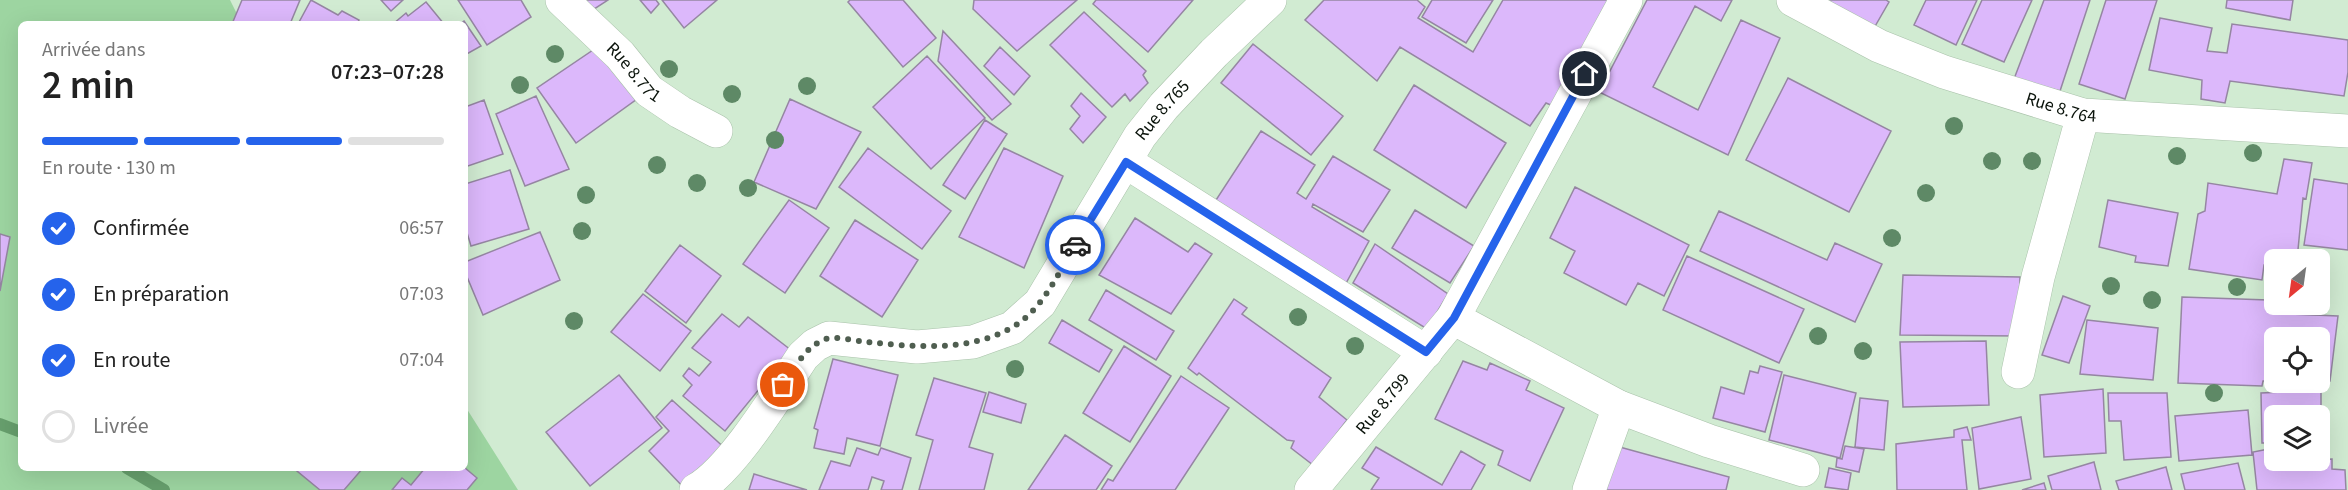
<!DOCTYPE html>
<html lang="fr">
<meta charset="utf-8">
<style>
body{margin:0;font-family:"Source Sans 3",sans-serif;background:#f2f2f2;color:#222;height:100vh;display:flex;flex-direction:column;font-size:22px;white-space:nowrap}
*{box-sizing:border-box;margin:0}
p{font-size:20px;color:#767676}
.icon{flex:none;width:33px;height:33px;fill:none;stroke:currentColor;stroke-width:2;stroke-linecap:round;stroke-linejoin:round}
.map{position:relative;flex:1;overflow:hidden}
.details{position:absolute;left:18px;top:21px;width:450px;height:450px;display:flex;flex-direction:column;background:#fff;border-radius:9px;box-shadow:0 6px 24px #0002}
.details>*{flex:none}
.needle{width:39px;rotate:209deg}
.controls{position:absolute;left:2264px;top:249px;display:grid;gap:12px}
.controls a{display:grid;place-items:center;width:66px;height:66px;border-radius:9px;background:#fff;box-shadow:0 6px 24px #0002;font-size:30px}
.pin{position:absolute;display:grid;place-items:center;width:51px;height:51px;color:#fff;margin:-26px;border:3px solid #fff;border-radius:50%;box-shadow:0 2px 6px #0007}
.courier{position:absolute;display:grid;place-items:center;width:60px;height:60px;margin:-30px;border:4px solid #2563eb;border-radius:50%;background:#fff;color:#222;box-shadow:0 2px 8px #0007}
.headline em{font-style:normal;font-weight:600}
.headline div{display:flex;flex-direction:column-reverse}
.headline{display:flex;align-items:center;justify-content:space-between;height:102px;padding:0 24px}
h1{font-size:39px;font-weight:600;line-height:45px}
.bar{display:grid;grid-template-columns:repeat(4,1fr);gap:9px 6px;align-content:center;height:72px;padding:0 24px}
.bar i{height:8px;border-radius:4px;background:#e0e0e0}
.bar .selected{background:#2563eb}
.bar p{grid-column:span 4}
ol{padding:0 24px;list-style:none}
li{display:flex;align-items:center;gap:18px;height:66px}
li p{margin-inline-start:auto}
li .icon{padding:6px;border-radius:50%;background:#2563eb;color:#fff;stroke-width:4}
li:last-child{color:#767676}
li i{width:33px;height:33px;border:3px solid #e0e0e0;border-radius:50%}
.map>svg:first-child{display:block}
.green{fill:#9dd5a1}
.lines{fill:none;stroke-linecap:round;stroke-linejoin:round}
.stream{stroke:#679f6d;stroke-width:12}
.building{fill:#dcb8fb;stroke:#9586a2;stroke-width:1.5}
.minor-casing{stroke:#a9c2aa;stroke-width:34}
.minor{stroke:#fff;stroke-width:33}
.tree{fill:#5e8966}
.done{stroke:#4f5e50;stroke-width:6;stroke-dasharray:0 10.8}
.route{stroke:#2563eb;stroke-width:8}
.labels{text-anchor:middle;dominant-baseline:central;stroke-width:6;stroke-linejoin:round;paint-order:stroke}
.street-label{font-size:18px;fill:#09120a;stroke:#def9df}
</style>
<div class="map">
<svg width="2348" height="490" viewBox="0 0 2348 490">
<rect width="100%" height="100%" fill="#d1ebd2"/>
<path class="green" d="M0,0H230L242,24H21V468H465V406L518,490H0Z"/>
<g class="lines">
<path class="stream" d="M0,424L21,432
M127,468L164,490"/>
</g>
<path class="building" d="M242,0H300L290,24H232Z
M311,0L338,15L342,11L359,20L357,24H298Z
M381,0H403L391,11Z
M458,0H521L531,17L487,45Z
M574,0H608L585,15Z
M640,0H656L659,4L651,13Z
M662,0H717L684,28Z
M850,0H903L936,38L903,67L848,2Z
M974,0H1077L1017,51L973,9Z
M1096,0H1193L1148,52L1093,4Z
M1324,0H1417L1425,7L1418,18L1473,52L1503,0H1610L1553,106L1546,103L1530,126L1400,47L1377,81L1305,20Z
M1432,0H1493L1466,43L1422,17Z
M1647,0H1732L1721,21L1695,6L1653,87L1698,110L1741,20L1780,38L1728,155L1599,92Z
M1818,0H1886L1889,2L1874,28Z
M1926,0H1977L1956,45L1914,25Z
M1982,0H2032L2004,62L1962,44Z
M2044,0H2090L2060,91L2014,79Z
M2106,0H2157L2125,99L2079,84Z
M2227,0H2293L2290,20L2226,8Z
M426,2L444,24H393L406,13L408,16Z
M1084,12L1146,71L1143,75L1148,83L1130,101L1125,94L1112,107L1050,45Z
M2160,18L2212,28L2207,51L2227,53L2232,24L2348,40V72L2344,96L2230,81L2225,103L2201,99L2202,80L2149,70Z
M464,21L481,46L465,55V24H460Z
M943,31L1011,104L992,120L938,61Z
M1253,44L1343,116L1311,155L1221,83Z
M599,46L637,99L576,143L537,88Z
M1000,47L1030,76L1014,95L984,66Z
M927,56L985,118L931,169L873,107Z
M1788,78L1891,131L1849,212L1746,160Z
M1414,85L1506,143L1466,208L1374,150Z
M1081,93L1106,117L1083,143L1070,129L1080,116L1071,106Z
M536,96L569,169L525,186L496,114Z
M790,99L861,132L816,209L754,182Z
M484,100L503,154L465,167V107Z
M985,120L1007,134L965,199L943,185Z
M1261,131L1315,165L1297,193L1306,199L1333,156L1390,190L1363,232L1313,204L1312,207L1369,241L1344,287L1216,200Z
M868,148L951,211L922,249L839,187Z
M1004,148L1063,176L1024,268L959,237Z
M2284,159L2312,163L2306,199L2303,198L2297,260H2274V266L2264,265L2262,280L2189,269L2198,214L2205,211L2208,183L2277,194Z
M510,170L529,229L471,246L465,226V184Z
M2314,179L2348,184V250L2304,245Z
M1575,187L1689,245L1664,296L1638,283L1626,305L1564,273L1575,251L1550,238Z
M789,200L829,228L785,293L743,264Z
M2108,200L2178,213L2168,266L2135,262L2136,256L2099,247Z
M1415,210L1474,246L1450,283L1392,248Z
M1719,211L1827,260L1835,243L1882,264L1855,322L1700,251Z
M1135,218L1188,252L1195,243L1212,254L1171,314L1099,275Z
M855,220L918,260L882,317L820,276Z
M540,232L560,280L483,315L465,272V262Z
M0,234L10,237L0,291Z
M1375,244L1448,294L1427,329L1353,283Z
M680,245L721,276L686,323L645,291Z
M1687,256L1804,309L1779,363L1663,310Z
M1903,275L2020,277L2018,336L1900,335Z
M1106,290L1174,331L1156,360L1089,320Z
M643,294L691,331L660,371L611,332Z
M2063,296L2090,306L2069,363L2042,355Z
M2182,297L2268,300V305L2290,308V314L2338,316L2330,381H2319V338H2274V381H2263L2262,386L2178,383Z
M1234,299L1247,308L1242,314L1331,378L1319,397L1347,420L1313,465L1291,448L1294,441L1287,440L1199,373L1197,375L1188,368Z
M722,314L739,327L748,317L791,350L725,431L683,396L692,385L683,376L689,368L699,376L711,362L692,348Z
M1062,320L1112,350L1099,372L1049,343Z
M2087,320L2158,328L2153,380L2080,374Z
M1986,341L1989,405L1903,407L1900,342Z
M1124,346L1171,376L1130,442L1083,413Z
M833,359L898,375L880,446L847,438L844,454L814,448L818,430L814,428Z
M1463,361L1487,370L1490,363L1530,381L1526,390L1564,408L1530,481L1498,465L1503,451L1435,419Z
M1760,366L1782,372L1765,432L1713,418L1721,387L1744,394L1750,371L1758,373Z
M619,375L662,428L590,486L546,432Z
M1784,375L1856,393L1840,458L1769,440Z
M1181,376L1229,408L1175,490H1101L1108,479L1113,481Z
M934,378L986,393L969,447L993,454L984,490H919L933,440L916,435Z
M2103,389L2106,453L2044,457L2040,395Z
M2321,390V441L2319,442V416H2274V443H2262L2261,393Z
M989,392L1026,404L1021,423L983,412Z
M2108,393H2167L2171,457L2124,460L2121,421H2109Z
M1860,398L1888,401L1884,450L1855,447Z
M672,400L729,452L686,490L649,451L669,431L656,417Z
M2248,410L2252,455L2179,461L2175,416Z
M2021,417L2031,479L1979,489L1972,428Z
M1967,427L1971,440H1962L1967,490H1897L1896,444L1954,437V430Z
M1065,435L1112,466L1096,490H1028Z
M1616,446L1729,477L1726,490H1605Z
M1845,446L1864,449L1859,472L1836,467L1837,458L1842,459Z
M1376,447L1442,485L1461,451L1485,465L1471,490H1371L1379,478L1362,468Z
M857,448L878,455L881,448L911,458L902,490H881L884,481L872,477L868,490H819L831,461L850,466Z
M2274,448L2276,461L2332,459V469L2345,470L2346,490H2257L2253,452Z
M2094,462L2101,490H2052L2048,476Z
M2238,463L2245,490H2185L2181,474Z
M2166,467L2172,490H2119L2116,481Z
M299,468H363L344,490H320L297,471Z
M425,468H465L477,478L467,490H392L402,478L411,485Z
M1829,468L1851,473L1848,490L1825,487Z
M754,474L807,490H749Z
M2044,483L2046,490H2022Z"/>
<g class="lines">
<defs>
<g id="minor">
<path id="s1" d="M562,0L620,55L649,91L680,112L716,131"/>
<path id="s2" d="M1793,0L1879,46L1944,72L2083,115L2348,131"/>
<path d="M1126,162L1426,352"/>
<path d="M1453,318L1619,407L1709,441L1803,470"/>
<path d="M2018,372L2038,277L2083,115"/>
<path id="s3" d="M696,490C732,470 779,392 803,356L815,345L829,338L917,347L973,342L1012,328L1040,303L1140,136L1164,106L1214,53L1270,0"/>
<path id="s4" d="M1311,490L1453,318L1626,0"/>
<path d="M1589,490L1619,407"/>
</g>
</defs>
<use href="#minor" class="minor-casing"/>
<use href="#minor" class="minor"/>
</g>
<g class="tree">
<circle cx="555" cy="54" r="9"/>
<circle cx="669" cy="69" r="9"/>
<circle cx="520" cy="85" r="9"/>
<circle cx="807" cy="86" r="9"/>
<circle cx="732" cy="94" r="9"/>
<circle cx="1954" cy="126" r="9"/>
<circle cx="775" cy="140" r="9"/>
<circle cx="2253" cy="153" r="9"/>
<circle cx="2177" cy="156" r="9"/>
<circle cx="1992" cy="161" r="9"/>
<circle cx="2032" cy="161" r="9"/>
<circle cx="657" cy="165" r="9"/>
<circle cx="697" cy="183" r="9"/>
<circle cx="748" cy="188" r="9"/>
<circle cx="1926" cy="193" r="9"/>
<circle cx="586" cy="195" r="9"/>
<circle cx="582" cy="231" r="9"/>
<circle cx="1892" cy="238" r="9"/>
<circle cx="2111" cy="286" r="9"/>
<circle cx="2237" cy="287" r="9"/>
<circle cx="2152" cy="300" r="9"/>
<circle cx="1298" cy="317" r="9"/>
<circle cx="574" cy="321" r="9"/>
<circle cx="1818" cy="336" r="9"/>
<circle cx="1355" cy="346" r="9"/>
<circle cx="1863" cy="351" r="9"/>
<circle cx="1015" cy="369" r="9"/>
<circle cx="2214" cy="393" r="9"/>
</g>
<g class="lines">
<path class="done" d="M783,385C795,368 805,346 826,339C837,336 856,341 867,342C914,347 968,352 1011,328C1042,311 1058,274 1075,245"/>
<path class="route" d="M1075,245L1126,162L1426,352L1454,318L1585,74"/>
</g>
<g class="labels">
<g class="street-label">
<text stroke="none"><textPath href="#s1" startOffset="102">Rue 8.771</textPath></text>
<text stroke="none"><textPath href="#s2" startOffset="290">Rue 8.764</textPath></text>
<text stroke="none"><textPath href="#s3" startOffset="657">Rue 8.765</textPath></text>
<text stroke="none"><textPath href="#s4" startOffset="112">Rue 8.799</textPath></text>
</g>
</g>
</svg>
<div class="controls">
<a><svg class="needle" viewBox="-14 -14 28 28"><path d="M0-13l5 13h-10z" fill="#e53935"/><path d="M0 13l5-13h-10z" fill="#767676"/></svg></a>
<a><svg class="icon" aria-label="locate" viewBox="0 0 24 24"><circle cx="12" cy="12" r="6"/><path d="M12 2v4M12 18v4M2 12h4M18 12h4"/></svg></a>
<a><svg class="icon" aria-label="layers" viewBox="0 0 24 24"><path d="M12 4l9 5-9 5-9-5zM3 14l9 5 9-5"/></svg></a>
</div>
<div class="pin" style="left:783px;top:385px;background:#ea580c"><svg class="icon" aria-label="bag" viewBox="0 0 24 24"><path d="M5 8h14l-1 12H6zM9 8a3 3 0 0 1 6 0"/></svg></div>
<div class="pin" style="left:1585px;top:74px;background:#1f2937"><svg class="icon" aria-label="home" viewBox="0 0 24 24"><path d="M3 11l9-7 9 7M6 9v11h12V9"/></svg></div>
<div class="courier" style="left:1075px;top:245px"><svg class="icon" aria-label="car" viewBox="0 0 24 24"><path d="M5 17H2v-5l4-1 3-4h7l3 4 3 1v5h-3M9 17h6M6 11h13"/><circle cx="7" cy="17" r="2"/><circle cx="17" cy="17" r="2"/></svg></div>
<section class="details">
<div class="headline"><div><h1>2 min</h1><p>Arrivée dans</p></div><em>07:23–07:28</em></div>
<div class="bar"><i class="selected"></i><i class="selected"></i><i class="selected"></i><i></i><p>En route · 130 m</p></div>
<ol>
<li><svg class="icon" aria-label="check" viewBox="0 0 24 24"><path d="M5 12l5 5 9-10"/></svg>Confirmée<p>06:57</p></li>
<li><svg class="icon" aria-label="check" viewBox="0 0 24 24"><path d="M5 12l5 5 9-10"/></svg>En préparation<p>07:03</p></li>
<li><svg class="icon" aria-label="check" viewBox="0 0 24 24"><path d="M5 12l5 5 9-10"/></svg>En route<p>07:04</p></li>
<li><i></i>Livrée</li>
</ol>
</section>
</div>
